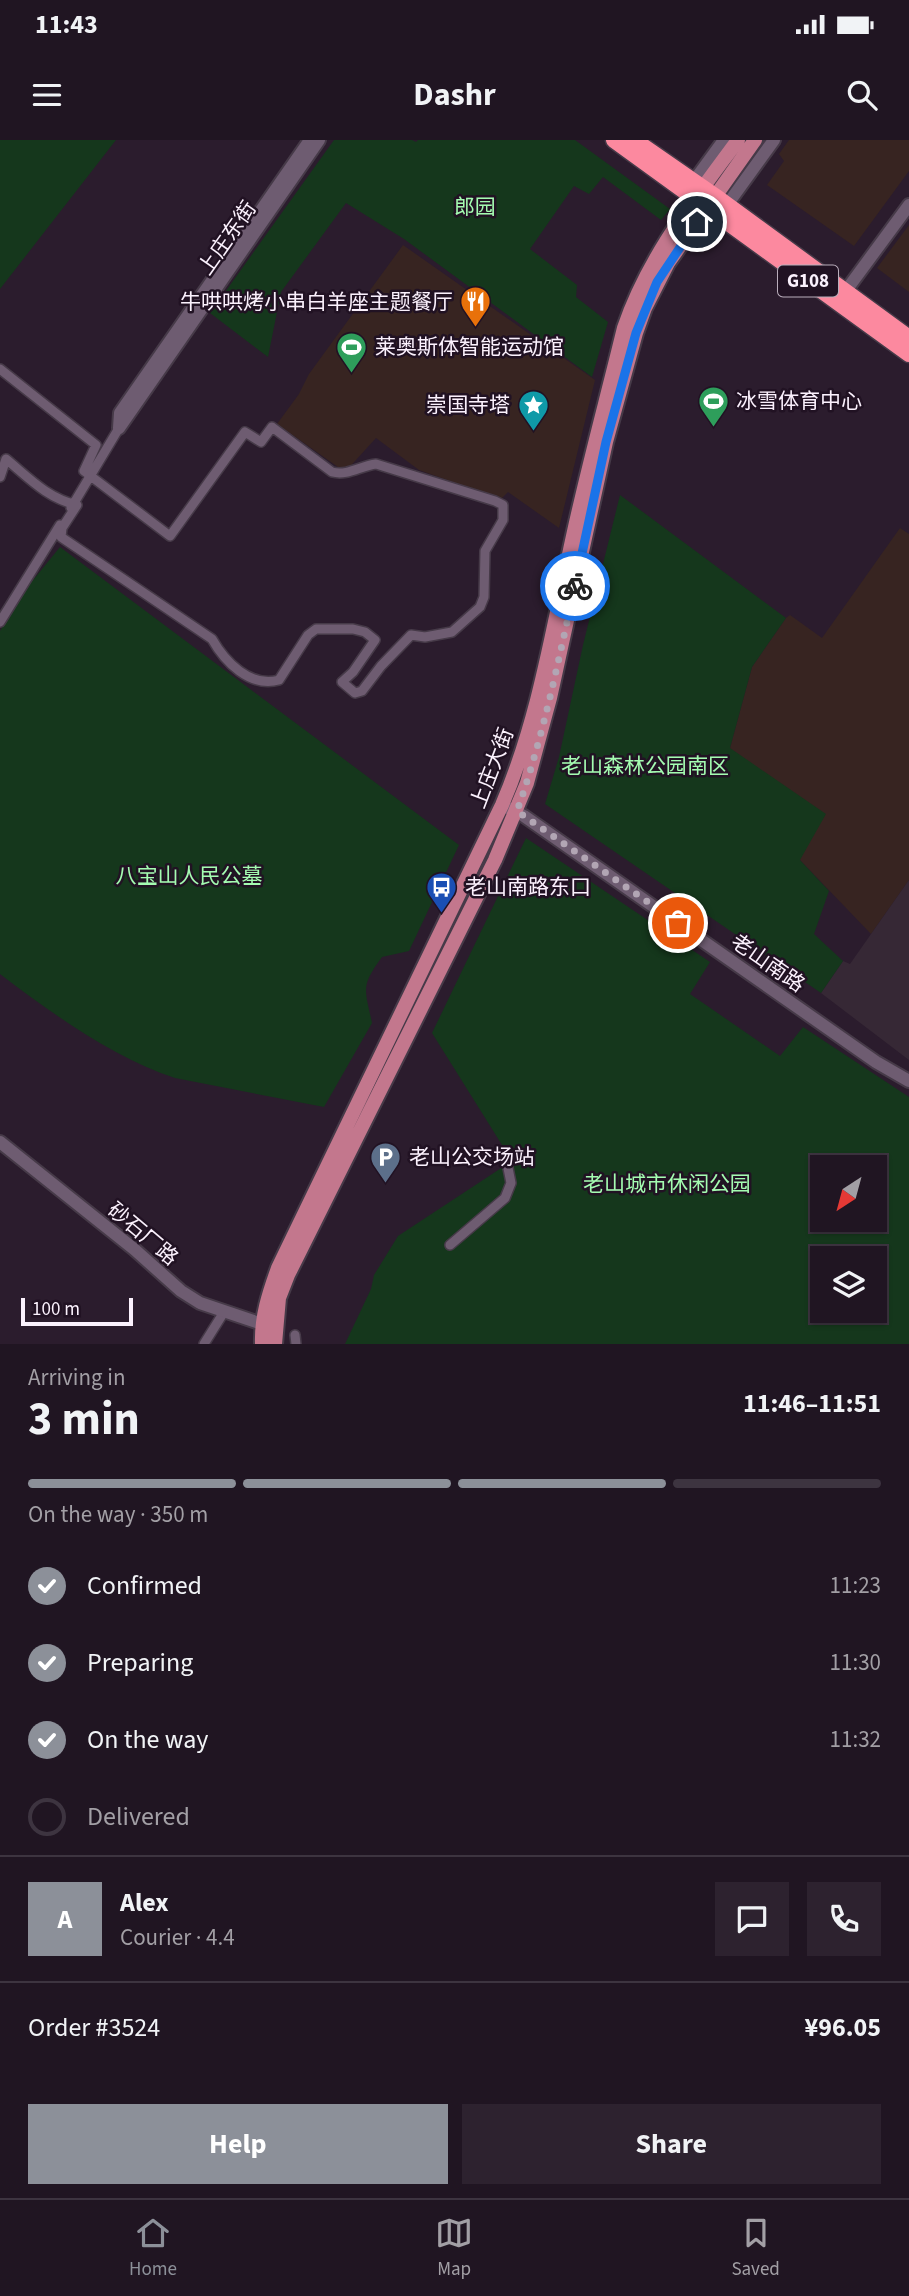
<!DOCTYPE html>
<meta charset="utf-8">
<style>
body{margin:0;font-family:"Source Sans 3","Noto Sans SC",sans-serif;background:#2d222f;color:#f1f3f6;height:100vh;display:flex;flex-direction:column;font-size:26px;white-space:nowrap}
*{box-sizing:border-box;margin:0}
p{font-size:23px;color:#a29fa5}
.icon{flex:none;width:38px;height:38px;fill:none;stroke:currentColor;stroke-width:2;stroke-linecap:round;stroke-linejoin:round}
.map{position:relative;height:1204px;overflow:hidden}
.details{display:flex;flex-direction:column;background:#201522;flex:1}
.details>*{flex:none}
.needle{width:46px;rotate:216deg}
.buttons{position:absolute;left:810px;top:1015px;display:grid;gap:14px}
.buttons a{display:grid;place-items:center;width:77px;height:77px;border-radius:0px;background:#201522;box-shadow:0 2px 5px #0004,0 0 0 2px #3d3440;font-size:35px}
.scale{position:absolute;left:21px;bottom:18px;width:112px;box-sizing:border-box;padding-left:7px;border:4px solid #fbf1fd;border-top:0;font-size:19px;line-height:24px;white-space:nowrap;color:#fbf1fd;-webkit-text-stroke:5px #211223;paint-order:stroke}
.pin{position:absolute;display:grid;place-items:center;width:60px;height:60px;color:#fff;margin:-30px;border:4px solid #fff;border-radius:50%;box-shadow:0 2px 7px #0007}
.courier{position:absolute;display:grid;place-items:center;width:70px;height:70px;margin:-35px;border:5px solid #1a73e8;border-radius:50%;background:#fff;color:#222;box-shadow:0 2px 9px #0007}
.summary em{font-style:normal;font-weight:700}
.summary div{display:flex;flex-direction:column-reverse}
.summary{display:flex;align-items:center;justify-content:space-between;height:119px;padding:0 28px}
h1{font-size:46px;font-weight:700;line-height:52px}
.bar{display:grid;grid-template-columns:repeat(4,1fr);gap:10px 7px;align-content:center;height:84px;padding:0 28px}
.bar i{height:9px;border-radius:5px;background:#3d3440}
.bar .current{background:#8c9099}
.bar p{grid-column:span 4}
.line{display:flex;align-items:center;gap:18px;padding:0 28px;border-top:2px solid #3d3440}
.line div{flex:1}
.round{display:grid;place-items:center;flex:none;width:74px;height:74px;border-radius:0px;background:#2d222f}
ol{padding:0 28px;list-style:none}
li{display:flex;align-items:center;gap:21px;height:77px}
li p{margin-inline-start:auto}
li .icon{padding:7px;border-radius:50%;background:#8c9099;color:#fff;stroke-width:4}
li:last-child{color:#a29fa5}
li i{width:38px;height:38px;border:4px solid #3d3440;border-radius:50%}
.cta{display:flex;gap:14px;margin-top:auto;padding:14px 28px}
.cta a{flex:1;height:80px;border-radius:0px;background:#8c9099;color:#fff;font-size:28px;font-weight:700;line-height:80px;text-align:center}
.cta a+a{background:#2d222f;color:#f1f3f6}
.status{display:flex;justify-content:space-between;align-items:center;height:49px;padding:0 35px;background:#201522;direction:ltr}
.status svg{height:19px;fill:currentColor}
header{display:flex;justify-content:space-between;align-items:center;height:91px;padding:0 28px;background:#201522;font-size:32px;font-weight:700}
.menu{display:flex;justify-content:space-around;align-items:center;height:98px;border-top:2px solid #3d3440;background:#201522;font-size:19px;color:#a29fa5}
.menu a{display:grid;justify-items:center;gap:4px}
.menu .current{color:#8c9099}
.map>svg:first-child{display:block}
.commercial{fill:#372421}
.industrial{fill:#362835}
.green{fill:#15371c;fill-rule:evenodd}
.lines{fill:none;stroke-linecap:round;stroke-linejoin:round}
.street-casing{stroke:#463a48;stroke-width:12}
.secondary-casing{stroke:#463a48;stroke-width:16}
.primary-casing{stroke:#463a48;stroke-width:18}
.highway-casing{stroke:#463a48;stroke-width:19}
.street{stroke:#6e5c71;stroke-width:9}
.secondary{stroke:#6e5c71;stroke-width:12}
.primary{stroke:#c3778d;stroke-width:14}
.highway{stroke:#fc899f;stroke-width:16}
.done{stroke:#b2a6b4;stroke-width:7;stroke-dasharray:0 12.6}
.route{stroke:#1a73e8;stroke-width:9}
.labels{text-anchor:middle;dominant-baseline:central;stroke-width:5;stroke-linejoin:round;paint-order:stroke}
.shield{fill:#211223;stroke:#baaebc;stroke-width:2}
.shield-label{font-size:19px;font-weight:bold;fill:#fbf1fd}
.park-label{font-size:21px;fill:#a4fcb1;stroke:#211223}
.street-label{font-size:21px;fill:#fbf1fd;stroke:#211223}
.poi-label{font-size:21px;fill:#fbf1fd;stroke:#211223;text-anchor:start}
</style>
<div class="status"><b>11:43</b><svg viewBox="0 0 49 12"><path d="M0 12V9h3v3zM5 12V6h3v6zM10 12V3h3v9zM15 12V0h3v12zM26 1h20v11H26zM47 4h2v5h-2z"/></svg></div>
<header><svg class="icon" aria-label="menu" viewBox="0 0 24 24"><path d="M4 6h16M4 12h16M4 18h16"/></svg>Dashr<svg class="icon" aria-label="search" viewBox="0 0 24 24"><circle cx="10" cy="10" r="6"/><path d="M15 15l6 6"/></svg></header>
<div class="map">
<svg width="909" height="1204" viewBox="0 0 909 1204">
<rect width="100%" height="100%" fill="#2b1c2d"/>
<path class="commercial" d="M789,0H909V31L854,106L767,45L784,21L779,14Z
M909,85V152L877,128Z
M403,105L595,240L559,388L508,352L501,359L419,330L376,298L345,332L277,284L299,254L309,234Z
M900,388L909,394V740L871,794L800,720L730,608L752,527L786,478L790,475L822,498Z"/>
<path class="industrial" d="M909,740V920L821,853L843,821L850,824Z"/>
<path class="green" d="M0,0H116L0,149Z
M334,0H412L416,2L418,0H575L670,69L661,80L603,37L589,54L574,46L530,109L577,145L576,157L608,182L592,237L404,99L346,63L281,152L268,217L210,173Z
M620,355L786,478L752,527L730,608L826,674L800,720L829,751L814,794L843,821L821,853L545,664L559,617L583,505Z
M60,407L459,705L409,811L382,817C360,847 365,849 372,883L324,967L175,938C114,918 51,873 0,834V491L20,456Z
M526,698L710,822L690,854L780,916L803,887L909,957V1204H345L371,1149L374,1135L398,1096L512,1021L432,893ZM822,1027H875V1080H822ZM822,1118H875V1171H822Z"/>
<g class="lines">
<defs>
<path id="street" d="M0,229L96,305L84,331L170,396L245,292L261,302L272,287L332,332C348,336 360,326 376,324L495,361L503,365V380L485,411L484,457L480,467L452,492L425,497L411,495L381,526L362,551L355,553L342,542L353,532L375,500L365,492L353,489H316L308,495L279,540C250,548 225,522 212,499L61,397L62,388L77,365C47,358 29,338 6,319L0,337
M71,368L119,288
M0,482L60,385
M450,1105L505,1058L511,1043L508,1028
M295,1195L296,1204
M204,1204L224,1172"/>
<path id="secondary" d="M310,0L120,273L119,288L319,0
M694,48V41L724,0
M721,66L727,65L774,0
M845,152L909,65
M508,668L524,676L876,922L909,941
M0,1002L134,1109L181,1151L200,1163L271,1187"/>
<path id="primary" d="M262,1204C261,1177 269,1153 278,1128L502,665C539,579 553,487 573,396C588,327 607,258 624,188C648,117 694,60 738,0
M275,1204L279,1158L288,1135L495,720L527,643L550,558L606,302L636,193L645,168L668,123L755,0"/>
<path id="highway" d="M614,0L909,214
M634,0L715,56L909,198"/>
</defs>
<use href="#street" class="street-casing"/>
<use href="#secondary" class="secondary-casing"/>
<use href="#primary" class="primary-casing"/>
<use href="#highway" class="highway-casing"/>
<use href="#street" class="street"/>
<use href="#secondary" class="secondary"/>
<use href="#primary" class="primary"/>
<use href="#highway" class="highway"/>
</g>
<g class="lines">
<path class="done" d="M575,446C558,522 543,598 517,671L678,783"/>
<path class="route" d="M575,446L606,302L636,193L657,142L697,82"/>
</g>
<defs>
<symbol id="restaurant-pin" viewBox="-11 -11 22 30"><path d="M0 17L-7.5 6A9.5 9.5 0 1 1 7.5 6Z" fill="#e8710a" stroke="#211223"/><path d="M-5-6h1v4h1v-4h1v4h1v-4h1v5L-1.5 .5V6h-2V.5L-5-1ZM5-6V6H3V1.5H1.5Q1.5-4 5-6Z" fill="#fff"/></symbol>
<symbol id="stadium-pin" viewBox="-11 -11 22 30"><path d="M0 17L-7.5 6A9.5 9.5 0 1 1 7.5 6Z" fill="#2e9e5b" stroke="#211223"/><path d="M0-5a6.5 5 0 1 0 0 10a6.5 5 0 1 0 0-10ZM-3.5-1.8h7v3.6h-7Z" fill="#fff"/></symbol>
<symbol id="sight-pin" viewBox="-11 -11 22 30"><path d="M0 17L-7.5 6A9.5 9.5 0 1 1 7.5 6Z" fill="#0f9aa8" stroke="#211223"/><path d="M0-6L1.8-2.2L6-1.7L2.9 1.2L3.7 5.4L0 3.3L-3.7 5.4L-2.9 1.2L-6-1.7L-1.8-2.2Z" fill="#fff"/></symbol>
<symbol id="bus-pin" viewBox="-11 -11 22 30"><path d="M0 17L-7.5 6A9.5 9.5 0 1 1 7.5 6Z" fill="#1a4fb4" stroke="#211223"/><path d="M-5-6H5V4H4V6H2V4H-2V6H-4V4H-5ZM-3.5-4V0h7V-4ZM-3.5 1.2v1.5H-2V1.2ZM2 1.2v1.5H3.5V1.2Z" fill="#fff"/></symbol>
<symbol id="parking-pin" viewBox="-11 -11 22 30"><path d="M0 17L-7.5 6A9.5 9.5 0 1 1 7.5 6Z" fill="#5c6f8a" stroke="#211223"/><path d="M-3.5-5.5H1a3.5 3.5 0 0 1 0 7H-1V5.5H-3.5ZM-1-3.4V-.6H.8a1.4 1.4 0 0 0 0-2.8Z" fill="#fff"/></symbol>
</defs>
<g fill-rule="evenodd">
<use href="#restaurant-pin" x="458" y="144" width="35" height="47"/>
<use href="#stadium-pin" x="334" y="190" width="35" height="47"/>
<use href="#stadium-pin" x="696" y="244" width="35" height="47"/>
<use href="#sight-pin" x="516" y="248" width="35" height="47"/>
<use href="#bus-pin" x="424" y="730" width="35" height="47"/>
<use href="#parking-pin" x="368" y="1000" width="35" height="47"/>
</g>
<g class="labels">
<rect class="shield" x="778" y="125.5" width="60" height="31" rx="5"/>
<g class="shield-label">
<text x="808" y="141">G108</text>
</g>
<g class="park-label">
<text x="475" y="67">郎园</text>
<text x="645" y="626">老山森林公园南区</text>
<text x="189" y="736">八宝山人民公墓</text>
<text x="667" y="1044">老山城市休闲公园</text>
</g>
<g class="street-label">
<text transform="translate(227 98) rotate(-55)">上庄东街</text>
<text transform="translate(492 628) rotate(-69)">上庄大街</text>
<text transform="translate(768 823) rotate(35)">老山南路</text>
<text transform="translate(143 1094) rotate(40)">砂石厂路</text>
</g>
<g class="poi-label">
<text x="453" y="162" text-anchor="end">牛哄哄烤小串白羊座主题餐厅</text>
<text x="375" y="207">莱奥斯体智能运动馆</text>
<text x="736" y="261">冰雪体育中心</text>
<text x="510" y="265" text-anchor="end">崇国寺塔</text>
<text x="465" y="747">老山南路东口</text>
<text x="409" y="1017">老山公交场站</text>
</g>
</g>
</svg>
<div class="buttons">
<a><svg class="needle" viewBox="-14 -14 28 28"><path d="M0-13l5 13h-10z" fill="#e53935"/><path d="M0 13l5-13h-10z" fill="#a29fa5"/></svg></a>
<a><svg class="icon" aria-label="layers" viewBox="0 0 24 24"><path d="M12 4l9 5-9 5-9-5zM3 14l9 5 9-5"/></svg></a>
</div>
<div class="scale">100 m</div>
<div class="pin" style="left:678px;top:783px;background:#ea580c"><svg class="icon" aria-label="bag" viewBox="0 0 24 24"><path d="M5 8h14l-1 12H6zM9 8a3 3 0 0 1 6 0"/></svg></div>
<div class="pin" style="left:697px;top:82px;background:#1f2937"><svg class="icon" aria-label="home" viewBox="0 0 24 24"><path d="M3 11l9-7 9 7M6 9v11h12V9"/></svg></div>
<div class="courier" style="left:575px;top:446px"><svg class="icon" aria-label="bike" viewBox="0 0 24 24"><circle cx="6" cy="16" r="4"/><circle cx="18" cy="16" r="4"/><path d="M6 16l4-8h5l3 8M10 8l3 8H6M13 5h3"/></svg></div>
</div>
<section class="details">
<div class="summary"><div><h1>3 min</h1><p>Arriving in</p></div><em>11:46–11:51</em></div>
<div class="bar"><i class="current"></i><i class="current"></i><i class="current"></i><i></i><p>On the way · 350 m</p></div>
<ol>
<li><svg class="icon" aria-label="check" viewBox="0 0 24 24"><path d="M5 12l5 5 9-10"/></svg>Confirmed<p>11:23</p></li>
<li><svg class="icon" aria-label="check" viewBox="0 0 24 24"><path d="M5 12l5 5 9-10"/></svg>Preparing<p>11:30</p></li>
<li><svg class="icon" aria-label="check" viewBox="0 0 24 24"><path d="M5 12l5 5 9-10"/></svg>On the way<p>11:32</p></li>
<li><i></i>Delivered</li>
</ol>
<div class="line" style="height:126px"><b class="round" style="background:#8c9099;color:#fff">A</b><div><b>Alex</b><p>Courier · 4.4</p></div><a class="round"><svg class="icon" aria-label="chat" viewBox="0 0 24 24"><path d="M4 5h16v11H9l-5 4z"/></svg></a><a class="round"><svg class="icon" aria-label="phone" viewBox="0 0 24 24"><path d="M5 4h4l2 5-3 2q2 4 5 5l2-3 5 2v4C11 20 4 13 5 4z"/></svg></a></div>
<div class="line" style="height:91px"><div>Order #3524</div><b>¥96.05</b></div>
<div class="cta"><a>Help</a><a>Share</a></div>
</section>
<nav class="menu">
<a class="current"><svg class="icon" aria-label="home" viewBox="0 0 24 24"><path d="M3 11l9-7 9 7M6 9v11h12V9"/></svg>Home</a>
<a><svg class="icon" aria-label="map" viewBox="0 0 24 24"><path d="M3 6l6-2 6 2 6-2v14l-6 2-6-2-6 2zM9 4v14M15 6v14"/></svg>Map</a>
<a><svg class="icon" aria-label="saved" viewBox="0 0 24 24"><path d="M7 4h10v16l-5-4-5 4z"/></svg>Saved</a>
</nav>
